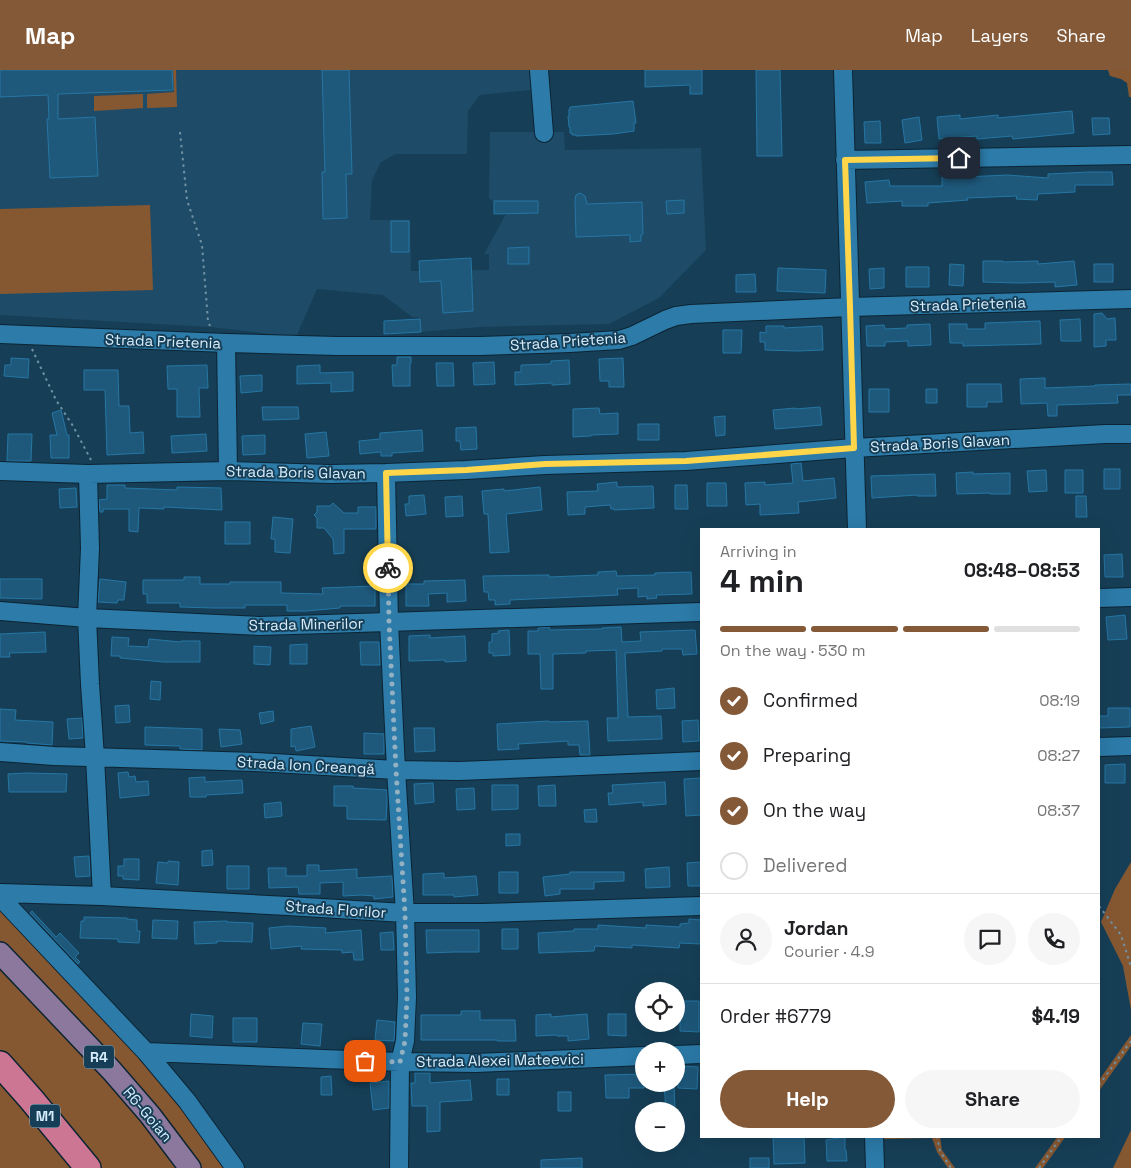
<!DOCTYPE html>
<meta charset="utf-8">
<style>
body{margin:0;font-family:"Space Grotesk",sans-serif;background:#f6f6f6;color:#202124;height:100vh;display:flex;flex-direction:column;font-size:19px;white-space:nowrap}
*{box-sizing:border-box;margin:0}
p{font-size:16px;color:#757577}
.icon{flex:none;width:28px;height:28px;fill:none;stroke:currentColor;stroke-width:2;stroke-linecap:round;stroke-linejoin:round}
.map{position:relative;flex:1;overflow:hidden}
.side{position:absolute;left:700px;top:458px;width:400px;height:610px;display:flex;flex-direction:column;background:#fff;border-radius:0px;box-shadow:0 5px 20px #0002}
.side>*{flex:none}
.tools{position:absolute;left:635px;top:912px;display:grid;gap:10px}
.tools a{display:grid;place-items:center;width:50px;height:50px;border-radius:50%;background:#fff;box-shadow:0 5px 20px #0002;font-size:25px}
.pin{position:absolute;display:grid;place-items:center;width:42px;height:42px;color:#fff;margin:-21px;border-radius:10px;box-shadow:0 2px 8px #0006}
.courier{position:absolute;display:grid;place-items:center;width:50px;height:50px;margin:-25px;border:4px solid #ffd54a;border-radius:50%;background:#fff;color:#222;box-shadow:0 1px 6px #0007}
.overview em{font-style:normal;font-weight:700}
.overview div{display:flex;flex-direction:column-reverse}
.overview{display:flex;align-items:center;justify-content:space-between;height:85px;padding:0 20px}
h1{font-size:32px;font-weight:700;line-height:38px}
.bar{display:grid;grid-template-columns:repeat(4,1fr);gap:8px 5px;align-content:center;height:60px;padding:0 20px}
.bar i{height:6px;border-radius:4px;background:#e0e0e0}
.bar .on{background:#835938}
.bar p{grid-column:span 4}
.line{display:flex;align-items:center;gap:12px;padding:0 20px;border-top:1px solid #e0e0e0}
.line div{flex:1}
.round{display:grid;place-items:center;flex:none;width:52px;height:52px;border-radius:26px;background:#f6f6f6}
ol{padding:0 20px;list-style:none}
li{display:flex;align-items:center;gap:15px;height:55px}
li p{margin-inline-start:auto}
li .icon{padding:5px;border-radius:50%;background:#835938;color:#fff;stroke-width:4}
li:last-child{color:#757577}
li i{width:28px;height:28px;border:2px solid #e0e0e0;border-radius:50%}
.primary-button{display:flex;gap:10px;margin-top:auto;padding:10px 20px}
.primary-button a{flex:1;height:58px;border-radius:30px;background:#835938;color:#fff;font-size:20px;font-weight:700;line-height:58px;text-align:center}
.primary-button a+a{background:#f6f6f6;color:#202124}
header{display:flex;align-items:center;gap:30px;box-sizing:border-box;height:70px;padding:0 25px;background:#835938;color:#fff}
header strong{font-size:24px}
nav{display:flex;gap:28px;margin-inline-start:auto;font-size:18px}
.map>svg:first-child{display:block}
.built{fill:#1e4b67}
.green{fill:#865832}
.building{fill:#1e597c;stroke:#2676a4}
.lines{fill:none;stroke-linecap:round;stroke-linejoin:round}
.minor-casing{stroke:#0c2433;stroke-width:20}
.major-casing{stroke:#0c2433;stroke-width:24}
.highway-casing{stroke:#0c2433;stroke-width:28}
.path{stroke:#7191a5;stroke-width:2;stroke-dasharray:2.5 4;stroke-linecap:butt}
.minor{stroke:#2c7ba9;stroke-width:18}
.major{stroke:#8c789c;stroke-width:21}
.highway{stroke:#cc7694;stroke-width:25}
.done{stroke:#94b1c3;stroke-width:5;stroke-dasharray:0 9}
.route{stroke:#ffd54a;stroke-width:6}
.labels{text-anchor:middle;dominant-baseline:central;stroke-width:4;stroke-linejoin:round;paint-order:stroke}
.shield{fill:#163f57;stroke:#9ebacb;stroke-width:1}
.shield-label{font-size:14px;font-weight:bold;fill:#d8eefd}
.street-label{font-size:15px;fill:#d8eefd;stroke:#163f57}
</style>
<header>
<strong>Map</strong>
<nav><a>Map</a><a>Layers</a><a>Share</a></nav>
</header>
<div class="map">
<svg width="1131" height="1098" viewBox="0 0 1131 1098">
<rect width="100%" height="100%" fill="#163f57"/>
<path class="built" d="M0,0H530L531,20L480,25L468,41L467,84H396L381,92L372,110L370,150H410L411,201L489,200V184H484L506,144H494V132L489,128L490,62H564L565,80L701,78L706,180L659,228L609,254L480,257L419,262V247H412L383,225L317,219L296,267L210,257L0,245Z"/>
<path class="green" d="M173,0H176L177,37L147,38V24L174,22Z
M1108,0H1131V27H1129L1127,13L1121,9L1110,6Z
M143,24V38L94,41V26Z
M150,135L153,220L0,224V139Z
M1131,792V940L1123,896L1101,852L1115,819Z
M0,832L127,968L232,1098H196L0,877Z
M0,896L64,960L182,1098H96L0,986Z
M1131,965V976L1099,1021V1010Z
M0,1006L79,1098H0Z
M1131,1060V1098H1113Z
M884,1066H940L942,1080L955,1098H948L937,1082L932,1068L884,1069Z
M1058,1066H1066L1043,1098H1035Z"/>
<path class="building" d="M0,0H172L173,20L58,24V49L95,47L98,106L50,108L47,49H49L48,25L0,27Z
M322,0H349L352,104H346L347,148L323,149L322,102H325Z
M645,0H702V24H690V15L645,17Z
M756,0H780L782,86H757Z
M633,31L636,53H634V61L613,64L576,66V65H572V63H570V57H569L568,46H569V39H570V37Z
M1072,41L1074,63L1013,69L1012,66L977,69V66L939,69L937,47L960,45V49L998,45V48Z
M919,47L922,70L905,73L902,50Z
M1092,48H1109L1110,64L1093,65Z
M880,51L881,73H865L864,52Z
M1089,102H1112L1113,115H1075V122L1038,124L1037,130L1016,129L1017,126L967,128L968,130L928,133V136H902V131L867,133L865,112L889,110L890,116H942V107L965,105L966,107L1007,105L1048,108V104Z
M580,123L585,126L587,134L642,132L643,164L641,165V171L630,172V165L576,167L575,130L576,125Z
M684,130V143L667,144L666,131Z
M494,131H538V143L494,144Z
M391,151H409V182H391Z
M529,177V194H508V178Z
M471,188L473,241L443,243L441,211L420,212L419,191Z
M983,191H1003V192L1038,191V194L1074,191L1077,215L1055,217V212L1019,213L983,212Z
M950,194L964,195L963,216L949,215Z
M1094,194H1113V212H1094Z
M906,197H929V217H906Z
M778,198L826,200L825,223L777,221Z
M884,198V218L870,219L869,199Z
M755,204L756,222H736V205Z
M1102,243L1107,249L1115,248L1116,270H1106V276L1094,277V244Z
M420,249L421,262L384,264V251Z
M1080,249L1081,271H1061L1060,250Z
M1040,251L1041,274L963,276V273H950L949,254H967V259H985V253Z
M930,254L931,275L908,276V271L885,272V276H867L866,256L884,255L885,259L907,258V255Z
M766,256H784V258L822,256L823,280L798,281L765,280V272H760V262L766,263Z
M723,260H742L741,283H723Z
M397,287H411V293H410V316H393L392,295H397Z
M11,288L29,289L28,308L4,306L5,295H11Z
M623,288L624,317H609V311H600L599,289Z
M569,290L570,314L552,315V313L515,315V302H521V295L551,294V291Z
M494,292L495,314L474,315L473,293Z
M436,293H453L454,316H437Z
M207,295L208,318H199L200,347H177V319H168L167,296Z
M320,295V303L353,302V321L331,322V313L297,314V296Z
M84,300H118L119,336H129L130,363L143,362L144,383L107,385L105,320H84Z
M262,305V321L241,323L240,306Z
M1045,308V318L1095,316V315L1131,314V325H1117L1118,333L1057,335V346H1048L1047,333L1021,334L1020,309Z
M967,314H1001L1002,332H987V337H967Z
M869,319H889V342H869Z
M926,319H937V333H926Z
M262,337H298L299,349L263,350Z
M820,337L822,355L775,359L773,340L795,338V339Z
M599,338L600,344L618,343V364L591,365V366L573,367V339Z
M61,340L67,365H69V388H51L50,365H57L52,343Z
M725,346V365L716,366L714,347Z
M638,354H659V370H638Z
M476,357L477,379L461,380L460,371H456V358Z
M422,360L423,381L392,383V386H381V382L360,384L359,371L380,369V363Z
M326,362L329,386L307,388L305,364Z
M8,364H32L31,391H7Z
M206,364L207,381L172,383L171,366Z
M265,365V384L243,385L242,366Z
M801,393L803,411L834,408L836,428L798,432L799,443L760,445V434L746,435L745,413L765,412V415L793,413L791,394Z
M1104,399H1120V419H1104Z
M1046,400L1047,421L1029,422L1027,401Z
M1065,400H1083V423H1065Z
M973,402V404L1010,403V424H990V423L957,424L956,403Z
M935,404L936,426H917V425L872,428L871,406Z
M617,412V417L653,416L654,438L614,440V439H611L610,435L585,437V444L568,445L567,422L598,421L597,414Z
M707,413H726L727,436H707Z
M107,415H125V418L177,420V417L221,418L222,440L164,437V439L139,438L138,462L129,461V439H103V442H100L99,430L107,429Z
M675,415H687L688,439H675Z
M540,417L542,440L506,444L509,482L490,483L488,444H484L482,421L504,419V421Z
M76,418L77,437L60,438L59,419Z
M424,425L426,444L406,446L405,434H409V426Z
M462,426L463,446L446,447L445,427Z
M1076,426H1086L1087,447H1076Z
M333,433L344,443H358V437H376V459H344V483L334,484L333,469L324,458H317V448L314,445L317,442V436H330Z
M273,447L293,449L290,483L275,482V469H271Z
M225,452H250V474H225Z
M1122,484L1123,507H1105L1104,485Z
M616,501L617,506L655,505V503L691,502L692,524L656,525L657,528L647,529V526L638,527V518L617,519L618,525L510,530V534L495,535V530H489L488,522H484L483,506L549,505V507L598,505V502Z
M184,507H200V514H230V512H281V523L323,524L322,518L375,516V536H340V538L306,541H287V535H245V538H214L180,537V533H147V524H143V510H184Z
M0,509H42V529L0,528Z
M100,509L126,512L124,530H118L117,533L98,532Z
M465,510L466,531L447,532V523L428,524L429,536H406V514H424V511Z
M1125,545L1127,569L1108,570L1106,547Z
M549,557L550,560L602,559V558L621,557L622,572L641,571L640,562L695,560L697,584L683,585L682,579H662V581L625,583L628,647L661,646L662,669L608,671L607,648H618L616,580L586,581V583L553,584V619H541L540,584H528V561H538V558Z
M509,560L510,585L493,586V583H489V572H492V564L499,563L498,561Z
M45,562L46,582L9,583L10,587H0V564Z
M430,565V568L465,566L466,591L445,592V590L409,591V566Z
M112,567L129,568L128,576L148,577L149,569L181,572V571H200V592H164L120,588V586H111Z
M360,572H379L380,595H361Z
M307,574V594H290V575Z
M254,576L271,577L270,595L254,594Z
M151,611L161,612L160,630L150,629Z
M674,618L675,638L657,639L656,620Z
M129,635L130,652L116,653L115,636Z
M1108,638H1130V657L1099,658V646H1108Z
M0,639L16,640L15,650L53,652L52,675L27,673V672L0,671Z
M273,641L274,651L261,654L259,643Z
M82,648L83,668L69,669L67,649Z
M698,650L699,671L683,672L682,651Z
M549,651V652L588,651L590,685H580L579,675H568V671L518,674L519,679L498,680L497,654Z
M311,656L315,677L296,681L295,676L291,677V659Z
M145,657L202,659V680L180,679V676L145,675Z
M414,658H434L435,681L415,682Z
M219,659L240,660L242,674L221,677Z
M364,663L384,664V684H364Z
M1125,694V713H1105V695Z
M128,702L129,707L135,706L136,712L148,711L149,725L120,728L118,703Z
M27,703L67,704L66,722H9L8,704Z
M205,707V712L242,710L243,723L206,725V727H190L189,708Z
M701,708V745L686,746L684,709Z
M665,712L666,734L643,736V732L609,735L608,723H613L612,715Z
M433,713L434,732L415,734L414,714Z
M492,715H518V739L492,740Z
M555,715L556,736H539L538,716Z
M334,716H353V718L387,720V733L386,750L347,749V736H334Z
M474,718L475,739L457,740L456,719Z
M281,732L282,746L265,748L264,734Z
M596,739L597,752H585L584,740Z
M506,764H520V775L506,776Z
M212,780L213,795L202,796V781Z
M89,786L90,806L76,807L74,787Z
M124,789H139V810L123,809V806H118V796H124Z
M168,791L179,792L178,815L156,813L158,792L168,793Z
M701,792V816H688L687,793Z
M307,795H319V801L357,799V808L392,806L393,827L374,829V826L362,825L343,826V812L320,813V824H299L298,817L269,818L268,798H286V806H307Z
M227,796H249V819H227Z
M669,797L670,817L646,818L645,799Z
M499,802H518V823H499Z
M570,802H624V811L594,812V819H560V824L545,826L543,807L570,804Z
M444,803V808L476,806L478,825L454,827V825H423V804Z
M32,841L56,867L60,863L79,883L75,887L80,892L78,894L30,843Z
M84,847L127,848V849L137,850V861H140L139,873L118,872V869L80,868L81,851H84Z
M689,849L701,850V874L680,873L679,878L632,875V878L595,876L594,881L539,883L538,863L574,861V859H598V855L646,858V855L680,857V854L689,853Z
M153,850L178,851L177,869L152,868Z
M227,851V852L253,853L252,872L217,871V873L195,874L194,852Z
M288,856L326,858L325,863L361,860L363,890H354L353,882L342,883V880L301,879L302,876L271,879L269,858Z
M502,859H518V879H502Z
M426,860H479V882H455L427,883Z
M393,862L394,880H381L380,863Z
M680,931H699V962L680,961Z
M461,941H480V950H515L516,971H497V970H421V945H461Z
M191,944L213,946L212,968L190,966Z
M551,944V947L587,944L589,969L568,971V966H557V965L536,966V945Z
M608,944H626V966L608,965Z
M233,948H257V972H233Z
M377,950L395,952L394,971L375,970Z
M303,953L322,954L320,976L301,974Z
M679,996L698,997L697,1019L678,1018Z
M415,1003H430V1013L470,1010L472,1030L440,1032V1061L427,1062V1036H412L411,1013H415Z
M644,1004V1018H629V1028H606L605,1005Z
M331,1006L332,1025H321V1007Z
M497,1009H509V1025H497Z
M389,1011V1038L373,1040L370,1013Z
M664,1014H674L675,1039H666Z
M558,1022H571V1041H558Z
M773,1066H804L805,1093L774,1094Z
M845,1067V1080H846L847,1091H827L826,1070Z
M582,1088V1098H541V1090Z
M750,1088H769V1098H750Z"/>
<g class="lines">
<defs>
<path id="minor" d="M539,0L544,63
M843,0L857,459
M845,90L1131,85
M0,264L226,273L336,276H480L570,273L619,270L632,266L665,250L676,246L691,244L850,237L1131,229
M226,273L228,401
M0,401L88,404L228,401L330,404L386,403L466,400L545,395L686,391L854,378L1105,364H1131
M386,403L389,552L396,700L405,843L407,927L405,971L400,992L399,1098
M88,404L90,478L87,548L90,614L95,687L102,826
M1099,528L1131,527
M0,541L87,548L259,556L326,554L701,542
M1099,677L1131,676
M0,682L54,686L256,692L396,700L459,701L701,691
M0,823L102,826L288,836L405,843H483L701,836
M0,827L146,982L187,1031L235,1098
M146,982L400,992L476,993L644,986
M676,985L701,984
M874,1066L875,1098"/>
<path id="major" d="M0,883L112,1001L150,1045L190,1098"/>
<path id="highway" d="M0,994L31,1029L88,1098"/>
</defs>
<use href="#minor" class="minor-casing"/>
<use href="#major" class="major-casing"/>
<use href="#highway" class="highway-casing"/>
<path class="path" d="M180,62L187,130L202,175L208,251L210,256
M32,279L56,330L73,356L91,390
M1099,836L1121,865L1131,897
M1099,1015L1131,971
M937,1066L940,1081L951,1098
M1039,1098L1062,1066"/>
<use href="#minor" class="minor"/>
<use href="#major" class="major"/>
<use href="#highway" class="highway"/>
</g>
<g class="lines">
<path class="done" d="M365,991L400,992L405,971L407,927L405,843L396,700L389,552L388,498"/>
<path class="route" d="M388,498L386,403L466,400L545,394L686,391L854,378L850,237L845,90L959,88"/>
</g>
<g class="labels">
<g class="shield">
<rect x="84" y="975.5" width="30" height="23" rx="4"/>
<rect x="30" y="1034.5" width="30" height="23" rx="4"/>
</g>
<g class="shield-label">
<text x="99" y="987">R4</text>
<text x="45" y="1046">M1</text>
</g>
<g class="street-label">
<text transform="translate(968 234) rotate(-2)">Strada Prietenia</text>
<text transform="translate(163 271) rotate(2)">Strada Prietenia</text>
<text transform="translate(568 271) rotate(-4)">Strada Prietenia</text>
<text transform="translate(940 373) rotate(-3)">Strada Boris Glavan</text>
<text transform="translate(296 402) rotate(1)">Strada Boris Glavan</text>
<text transform="translate(306 554) rotate(-1)">Strada Minerilor</text>
<text transform="translate(306 695) rotate(3)">Strada Ion Creangă</text>
<text transform="translate(336 839) rotate(4)">Strada Florilor</text>
<text transform="translate(500 990) rotate(-1)">Strada Alexei Mateevici</text>
<text transform="translate(148 1044) rotate(50)">R6-Goian</text>
</g>
</g>
</svg>
<div class="tools">
<a><svg class="icon" aria-label="locate" viewBox="0 0 24 24"><circle cx="12" cy="12" r="6"/><path d="M12 2v4M12 18v4M2 12h4M18 12h4"/></svg></a>
<a>+</a>
<a>−</a>
</div>
<div class="pin" style="left:365px;top:991px;background:#ea580c"><svg class="icon" aria-label="bag" viewBox="0 0 24 24"><path d="M5 8h14l-1 12H6zM9 8a3 3 0 0 1 6 0"/></svg></div>
<div class="pin" style="left:959px;top:88px;background:#1f2937"><svg class="icon" aria-label="home" viewBox="0 0 24 24"><path d="M3 11l9-7 9 7M6 9v11h12V9"/></svg></div>
<div class="courier" style="left:388px;top:498px"><svg class="icon" aria-label="bike" viewBox="0 0 24 24"><circle cx="6" cy="16" r="4"/><circle cx="18" cy="16" r="4"/><path d="M6 16l4-8h5l3 8M10 8l3 8H6M13 5h3"/></svg></div>
<section class="side">
<div class="overview"><div><h1>4 min</h1><p>Arriving in</p></div><em>08:48–08:53</em></div>
<div class="bar"><i class="on"></i><i class="on"></i><i class="on"></i><i></i><p>On the way · 530 m</p></div>
<ol>
<li><svg class="icon" aria-label="check" viewBox="0 0 24 24"><path d="M5 12l5 5 9-10"/></svg>Confirmed<p>08:19</p></li>
<li><svg class="icon" aria-label="check" viewBox="0 0 24 24"><path d="M5 12l5 5 9-10"/></svg>Preparing<p>08:27</p></li>
<li><svg class="icon" aria-label="check" viewBox="0 0 24 24"><path d="M5 12l5 5 9-10"/></svg>On the way<p>08:37</p></li>
<li><i></i>Delivered</li>
</ol>
<div class="line" style="height:90px"><a class="round"><svg class="icon" aria-label="person" viewBox="0 0 24 24"><circle cx="12" cy="8" r="4"/><path d="M4 21q1-7 8-7t8 7"/></svg></a><div><b>Jordan</b><p>Courier · 4.9</p></div><a class="round"><svg class="icon" aria-label="chat" viewBox="0 0 24 24"><path d="M4 5h16v11H9l-5 4z"/></svg></a><a class="round"><svg class="icon" aria-label="phone" viewBox="0 0 24 24"><path d="M5 4h4l2 5-3 2q2 4 5 5l2-3 5 2v4C11 20 4 13 5 4z"/></svg></a></div>
<div class="line" style="height:65px"><div>Order #6779</div><b>$4.19</b></div>
<div class="primary-button"><a>Help</a><a>Share</a></div>
</section>
</div>
